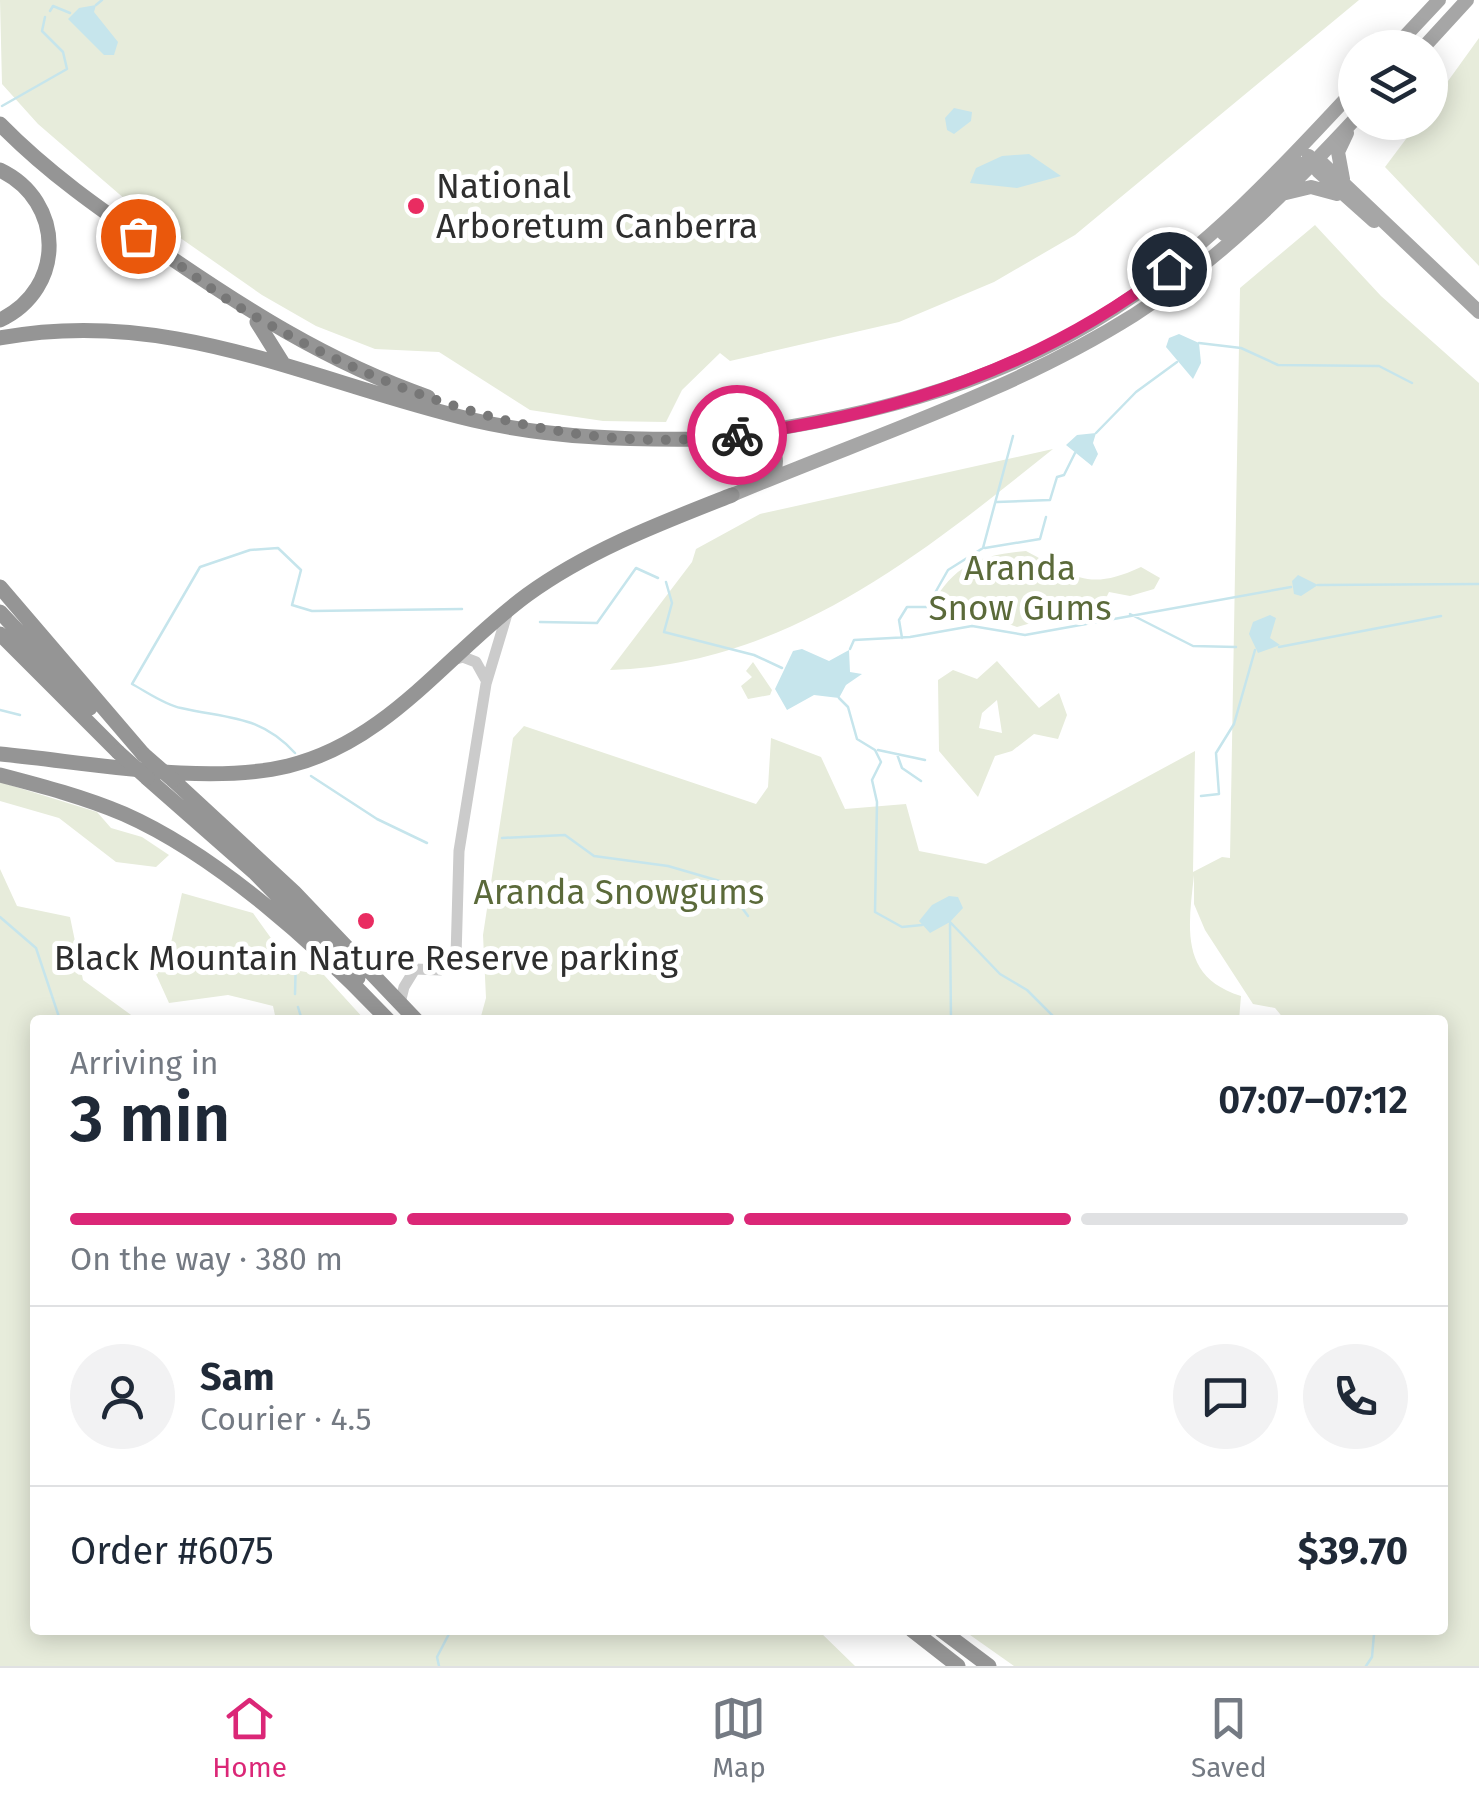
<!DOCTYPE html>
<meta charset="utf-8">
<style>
body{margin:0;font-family:"Fira Sans",sans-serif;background:#f2f2f3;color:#1f2937;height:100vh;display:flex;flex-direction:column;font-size:38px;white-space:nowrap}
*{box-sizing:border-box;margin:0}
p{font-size:32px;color:#747a83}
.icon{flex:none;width:55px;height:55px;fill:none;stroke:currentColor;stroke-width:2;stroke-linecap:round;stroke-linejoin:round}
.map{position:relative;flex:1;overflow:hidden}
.details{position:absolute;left:30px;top:1015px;width:1418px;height:620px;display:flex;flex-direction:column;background:#fff;border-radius:10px;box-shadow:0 5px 25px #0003}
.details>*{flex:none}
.buttons{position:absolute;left:1338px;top:30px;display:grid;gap:20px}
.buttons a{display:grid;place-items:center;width:110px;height:110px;border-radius:50%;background:#fff;box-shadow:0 5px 25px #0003;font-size:50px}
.pin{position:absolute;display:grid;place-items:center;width:85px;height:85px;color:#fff;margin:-42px;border:5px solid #fff;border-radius:50%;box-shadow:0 2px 10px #0007}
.courier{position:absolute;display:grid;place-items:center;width:100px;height:100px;margin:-50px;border:8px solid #db2777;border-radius:50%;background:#fff;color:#222;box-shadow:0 2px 12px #0007}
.overview em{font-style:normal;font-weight:600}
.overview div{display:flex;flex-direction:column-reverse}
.overview{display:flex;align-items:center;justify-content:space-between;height:170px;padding:0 40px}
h1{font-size:65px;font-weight:600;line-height:75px}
.bar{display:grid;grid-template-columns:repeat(4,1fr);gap:15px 10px;align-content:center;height:120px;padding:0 40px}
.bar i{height:12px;border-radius:8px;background:#e0e1e3}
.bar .on{background:#db2777}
.bar p{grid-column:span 4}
.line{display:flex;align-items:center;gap:25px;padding:0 40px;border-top:2px solid #e0e1e3}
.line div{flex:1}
.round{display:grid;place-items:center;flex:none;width:105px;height:105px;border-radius:52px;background:#f2f2f3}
.tabs{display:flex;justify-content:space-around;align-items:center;height:140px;border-top:2px solid #e0e1e3;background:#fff;font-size:28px;color:#747a83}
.tabs a{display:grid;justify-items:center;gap:5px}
.tabs .on{color:#db2777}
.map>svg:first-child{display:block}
.green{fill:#e7ecdb;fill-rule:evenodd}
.water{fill:#c6e5ec}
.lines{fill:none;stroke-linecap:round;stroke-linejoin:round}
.stream{stroke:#c6e5ec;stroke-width:2.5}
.minor{stroke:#cbcbcb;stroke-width:11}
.major{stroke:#a6a6a6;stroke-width:14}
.highway{stroke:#959595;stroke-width:15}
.highway-bridge{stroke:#959595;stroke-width:15}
.done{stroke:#777;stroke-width:10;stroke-dasharray:0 18}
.route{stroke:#db2777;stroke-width:12}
.poi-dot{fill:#e92c61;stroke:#fff;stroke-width:4}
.labels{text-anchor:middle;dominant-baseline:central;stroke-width:10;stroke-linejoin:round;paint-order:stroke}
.poi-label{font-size:35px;fill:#2e2e2e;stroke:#fff;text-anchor:start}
.park-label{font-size:35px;fill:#5b6a3a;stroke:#fff}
</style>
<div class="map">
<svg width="1479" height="1666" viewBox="0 0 1479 1666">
<rect width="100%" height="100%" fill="#fff"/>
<path class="green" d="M0,0H1359L1075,235L994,282L899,322L730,361L720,353L682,390L666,422L603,421L530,410L439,352L375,349L316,326L262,295L126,200L38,124L2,84Z
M1479,38V266L1385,167L1418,123L1430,122V106Z
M1315,225L1381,296L1479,383V1666H1014L963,1630H1442V1020H1285L1275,1008L1253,1004L1205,930L1194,904V875C1188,929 1180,977 1241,996L1239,1020H480L486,998L483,935L513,738L524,726L756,804L768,787L771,738L821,757L845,809L906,804L919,851L986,864L1195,751L1193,872L1222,857L1230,858L1240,288Z
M1053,449C922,554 786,665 610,670L692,562L696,549L760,514Z
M1026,551C1073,576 1088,592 1141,567L1160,578L1154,589L1130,596L1109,592L1099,612L1063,614L1017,627L984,615L936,622L932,605C954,564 981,555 1026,551Z
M997,661L1039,708L1059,693L1067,715L1058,739L1034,734L1012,751L995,756L978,797L939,751L938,680L953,670L977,679ZM997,700L1002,733L979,728L982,713Z
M753,662L772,690L770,695L748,699L741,686L752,677L746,671Z
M0,782L97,812L111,828L142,837L169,855L156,867L116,862L59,818L0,801Z
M0,869L17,906L70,917L83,980L138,1020H35V1630H818L855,1666H0Z
M182,893L253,913L294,970L324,975L365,1020H276L273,1006L228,995L169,1003L150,961L171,943Z"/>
<path class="water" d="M96,5L94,12L118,42L114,55H104L68,19L79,8Z
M954,108L972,112L971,121L954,134L947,130L945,118Z
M1029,154L1061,176L1017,188L970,183L976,168L1002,156Z
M1179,334L1199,343L1201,363L1193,379L1166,347L1169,338Z
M1096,433L1093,443L1098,454L1092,466L1066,445L1077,435Z
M1298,575L1318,585L1301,596L1294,594L1292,581Z
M1270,615L1276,618L1270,638L1280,645L1258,653L1249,634L1253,622Z
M802,649L829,661L849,650L850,672L862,674L846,685L839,698L814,695L787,710L775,689L793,651Z
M949,896L958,897L963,908L950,922L930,933L919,921L932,905Z"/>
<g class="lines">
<path class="stream" d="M96,5L102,0
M50,11L53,6L70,13
M2,106L67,69L63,52L42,31L45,17
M1199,343L1241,348L1278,365L1379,366L1412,383
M1096,433L1136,392L1177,362
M997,502L1050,500L1057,477L1064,475L1075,453
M985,548L1040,539L1046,517
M666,582L672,603L664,632L754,655L782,668
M1318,585L1479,584
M1130,614L1193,646L1236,647
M540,622L597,623L636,568L658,578
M902,638L899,620L907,607H927L948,570L983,548L1013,436
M1279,647L1441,616
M850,649L854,640L910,637L972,626L1025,635L1291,587
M839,698L848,707L857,739L875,750L881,762L872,780L877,802L875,912L902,927L922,925
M0,710L20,715
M878,750L925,760
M295,753C260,715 229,719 181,708C165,705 147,692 132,684L200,567L250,550L278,548L301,570L292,605L312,611L462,609
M897,754L902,768L921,781
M311,776L377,819L427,843
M1201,796L1219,794L1216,753L1234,724L1255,650
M502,838L565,835L594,856L668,866L723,882L748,916
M0,917L36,948L60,1020
M950,922L1000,974L1027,990L1057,1020
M950,924L951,1020
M295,994L296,956
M298,1007L302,1020
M439,1666L437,1657L451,1630
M1366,1666L1372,1657L1374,1634L1380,1630"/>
<path class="minor" d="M453,660L463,657L476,662L486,680
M400,1003L404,987L415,969L440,970L456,957L459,851L486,684L507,614"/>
<path class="major" d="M1394,48L1439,0
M1423,48L1467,0
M1309,156L1318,171L1374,221
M1343,179L1338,152L1347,133
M1286,193L1311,187L1337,194
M1224,234L1300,164L1321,162L1479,312
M706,439C850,421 991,389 1114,309C1206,249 1281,169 1355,89
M747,440C771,440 784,456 770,479
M732,495C866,438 1010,393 1134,315C1218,261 1287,192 1355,119"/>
<path class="highway" d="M0,124C48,173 100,209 155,247C242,307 327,362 428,397
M0,170C65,201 66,289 0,320
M257,322L282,362
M0,338C172,306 311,382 473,420C551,438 627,440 706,439
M0,587L143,754
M0,612L90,708
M0,634L118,752
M0,754C86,762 205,786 288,766C388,742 448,653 527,595C589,550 661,523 732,495
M0,775C42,786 84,797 124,814C217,855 318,946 388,1020
M147,778L254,872L358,978
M173,780L294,892L416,1020
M912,1630L958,1666
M941,1630L989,1666"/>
<path class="highway-bridge" d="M118,752L147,778
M143,754L173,780"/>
</g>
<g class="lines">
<path class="done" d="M138,236C174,259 207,288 244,310C391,397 564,458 737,435"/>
<path class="route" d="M737,435C895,415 1041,367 1169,269"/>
</g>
<g class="poi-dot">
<circle cx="416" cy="206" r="10"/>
<circle cx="366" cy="921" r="10"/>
</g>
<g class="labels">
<g class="poi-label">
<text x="436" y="186">National<tspan x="436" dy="40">Arboretum Canberra</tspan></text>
<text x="366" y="958" text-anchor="middle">Black Mountain Nature Reserve parking</text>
</g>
<g class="park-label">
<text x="1020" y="568">Aranda<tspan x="1020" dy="40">Snow Gums</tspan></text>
<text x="619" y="892">Aranda Snowgums</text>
</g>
</g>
</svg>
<div class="buttons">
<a><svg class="icon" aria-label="layers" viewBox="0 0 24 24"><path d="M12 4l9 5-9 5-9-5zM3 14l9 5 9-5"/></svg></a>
</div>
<div class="pin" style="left:138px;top:236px;background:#ea580c"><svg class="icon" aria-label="bag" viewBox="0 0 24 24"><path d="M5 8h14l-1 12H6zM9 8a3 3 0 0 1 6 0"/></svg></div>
<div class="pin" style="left:1169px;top:269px;background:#1f2937"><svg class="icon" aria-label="home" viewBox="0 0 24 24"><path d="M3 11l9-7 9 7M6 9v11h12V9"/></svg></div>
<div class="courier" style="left:737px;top:435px"><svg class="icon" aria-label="bike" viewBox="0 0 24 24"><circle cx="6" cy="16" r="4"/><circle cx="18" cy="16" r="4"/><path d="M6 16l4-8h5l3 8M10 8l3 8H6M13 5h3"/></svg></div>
<section class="details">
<div class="overview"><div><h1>3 min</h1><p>Arriving in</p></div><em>07:07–07:12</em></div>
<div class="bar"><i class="on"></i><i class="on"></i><i class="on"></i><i></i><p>On the way · 380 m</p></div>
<div class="line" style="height:180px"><a class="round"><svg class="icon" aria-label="person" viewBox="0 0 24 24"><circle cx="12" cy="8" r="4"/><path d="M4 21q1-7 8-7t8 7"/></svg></a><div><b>Sam</b><p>Courier · 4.5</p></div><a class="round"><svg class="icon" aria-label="chat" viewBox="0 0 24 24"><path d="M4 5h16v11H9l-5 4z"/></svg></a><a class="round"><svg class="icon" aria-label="phone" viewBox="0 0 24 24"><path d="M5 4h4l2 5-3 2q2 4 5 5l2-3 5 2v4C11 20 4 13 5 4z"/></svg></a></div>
<div class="line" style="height:130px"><div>Order #6075</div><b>$39.70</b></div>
</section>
</div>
<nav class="tabs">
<a class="on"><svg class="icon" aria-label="home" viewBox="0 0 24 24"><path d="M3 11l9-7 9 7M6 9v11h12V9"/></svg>Home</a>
<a><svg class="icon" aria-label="map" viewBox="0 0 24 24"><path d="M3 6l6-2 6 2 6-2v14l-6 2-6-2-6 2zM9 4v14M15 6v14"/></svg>Map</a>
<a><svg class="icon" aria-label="saved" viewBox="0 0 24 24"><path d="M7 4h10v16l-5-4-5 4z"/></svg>Saved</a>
</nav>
